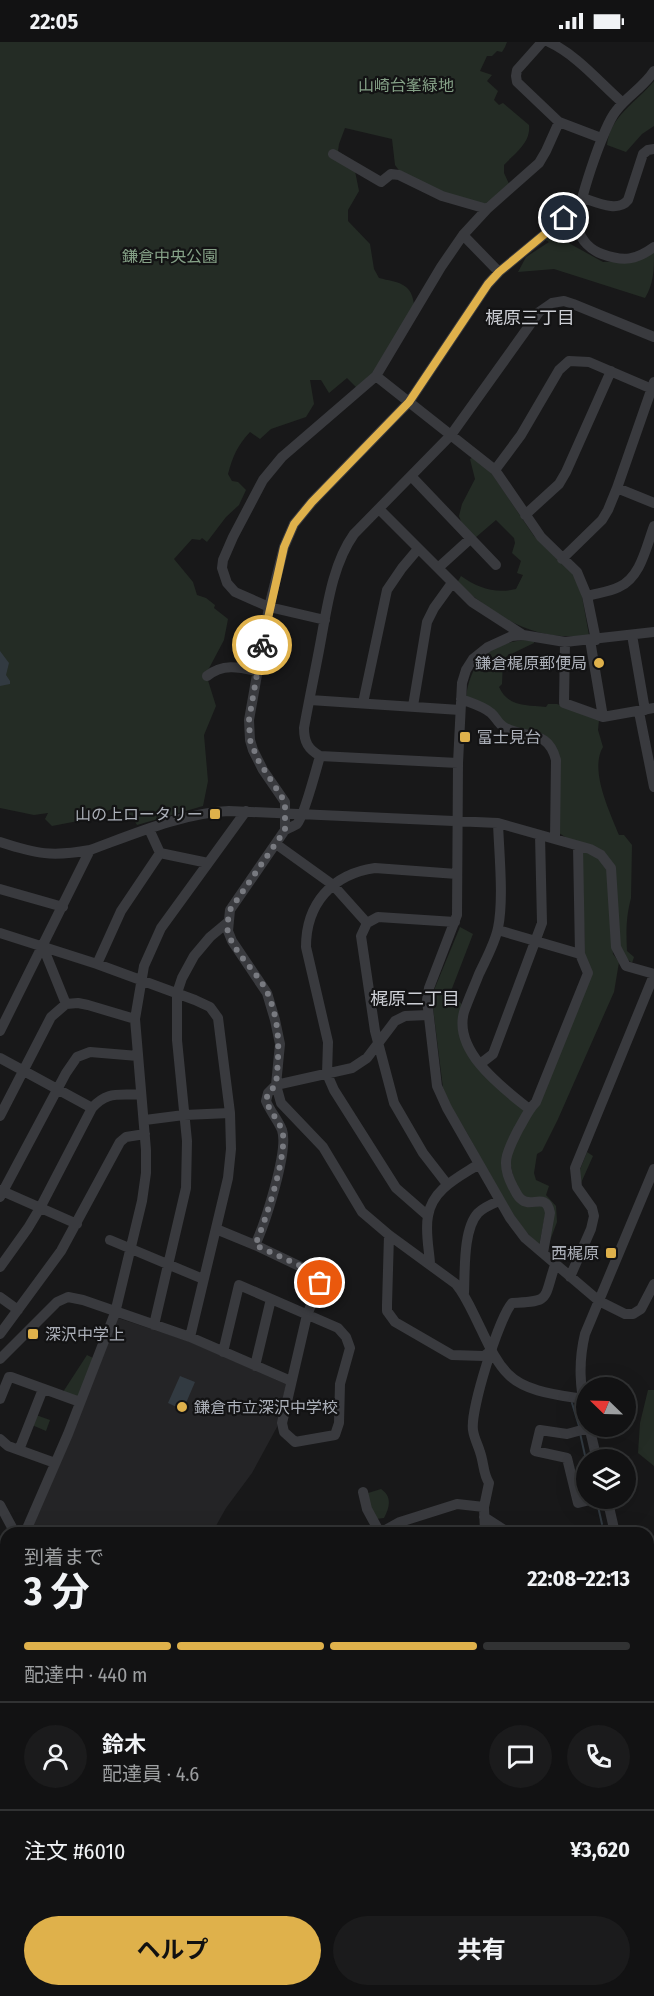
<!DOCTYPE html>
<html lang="ja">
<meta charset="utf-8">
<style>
body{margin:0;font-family:"Fira Sans Condensed","Noto Sans JP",sans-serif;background:#1b1b1c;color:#f1f3f6;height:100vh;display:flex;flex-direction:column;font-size:22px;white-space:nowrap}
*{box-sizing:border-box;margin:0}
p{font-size:20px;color:#9c9ea0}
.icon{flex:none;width:33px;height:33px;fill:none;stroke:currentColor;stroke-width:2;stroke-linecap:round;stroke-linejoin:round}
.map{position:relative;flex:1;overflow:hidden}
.details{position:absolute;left:0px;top:1485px;width:654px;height:470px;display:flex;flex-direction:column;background:#121213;border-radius:18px 18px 0 0;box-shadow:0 6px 24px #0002,0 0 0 2px #313233}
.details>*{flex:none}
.needle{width:39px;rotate:293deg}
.buttons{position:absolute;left:576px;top:1335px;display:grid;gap:12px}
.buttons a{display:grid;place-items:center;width:60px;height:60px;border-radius:50%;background:#121213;box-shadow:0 6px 24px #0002,0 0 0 2px #313233;font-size:30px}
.pin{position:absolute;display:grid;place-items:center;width:51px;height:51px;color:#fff;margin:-26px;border:3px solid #fff;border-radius:50%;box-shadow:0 2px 6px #0007}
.courier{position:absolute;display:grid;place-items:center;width:60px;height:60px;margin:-30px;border:4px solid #dfb14b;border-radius:50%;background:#fff;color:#222;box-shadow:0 2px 8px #0007}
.overview em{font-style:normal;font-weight:700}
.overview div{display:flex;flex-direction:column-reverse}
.overview{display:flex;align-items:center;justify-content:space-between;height:102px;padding:0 24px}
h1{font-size:39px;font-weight:700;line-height:45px}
.bar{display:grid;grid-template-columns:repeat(4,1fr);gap:9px 6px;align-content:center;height:72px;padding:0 24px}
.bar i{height:8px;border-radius:4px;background:#313233}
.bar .current{background:#dfb14b}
.bar p{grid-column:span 4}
.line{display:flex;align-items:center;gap:15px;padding:0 24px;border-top:2px solid #313233}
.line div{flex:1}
.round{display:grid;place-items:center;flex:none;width:63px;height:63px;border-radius:32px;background:#1b1b1c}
.primary-button{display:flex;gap:12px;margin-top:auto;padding:12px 24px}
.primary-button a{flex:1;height:69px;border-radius:36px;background:#dfb14b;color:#111;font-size:24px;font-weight:700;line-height:69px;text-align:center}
.primary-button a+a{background:#1b1b1c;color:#f1f3f6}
.status{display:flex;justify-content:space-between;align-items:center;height:42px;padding:0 30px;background:#121213;direction:ltr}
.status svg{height:16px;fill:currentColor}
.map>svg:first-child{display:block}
.built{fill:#242426}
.green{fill:#242c25}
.water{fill:#323a41}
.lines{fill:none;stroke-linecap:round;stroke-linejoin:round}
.stream{stroke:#323a41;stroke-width:2}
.minor{stroke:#393a3e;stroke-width:10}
.major{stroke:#55575d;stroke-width:12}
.done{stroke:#787a80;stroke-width:6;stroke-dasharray:0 10.8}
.route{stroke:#dfb14b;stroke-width:8}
.poi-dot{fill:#dfb14b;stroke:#131314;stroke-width:2}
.labels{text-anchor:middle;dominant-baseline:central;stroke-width:4.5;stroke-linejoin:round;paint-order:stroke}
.park-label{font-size:16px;fill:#85a187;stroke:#131314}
.poi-label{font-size:16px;fill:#abafb8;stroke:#131314;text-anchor:end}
.neighbourhood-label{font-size:18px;fill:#ccced4;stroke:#131314}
</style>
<div class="status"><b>22:05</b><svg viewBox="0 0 49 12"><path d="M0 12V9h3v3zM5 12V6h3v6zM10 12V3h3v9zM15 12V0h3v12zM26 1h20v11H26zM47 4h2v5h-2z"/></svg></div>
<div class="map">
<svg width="654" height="1954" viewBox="0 0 654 1954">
<rect width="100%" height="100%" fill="#181819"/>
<path class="built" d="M118,1276L188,1299L286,1342L277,1385L252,1431L226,1466L212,1491H28Z
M0,1637L6,1640V1808L0,1812Z"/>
<path class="green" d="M0,0H507L505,5L502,10L497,9L492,14H487L480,29L492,33L487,39L498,49L494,58L499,63L503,61L529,83C531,101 515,111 504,123V131L510,144L485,162L451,155L401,131L395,123L392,97L345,86L339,102L338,109L353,119L359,149L348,168V179L370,202L374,227L379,236C398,241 411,240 414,262L374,332L357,346L347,336L329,351L321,338H310L314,362L306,375L271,387L260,397L250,390C237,404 233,414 228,432L232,439L238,440L246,448L239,463L226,475L207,500L202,496L200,498L192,497L174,517L193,540L197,553L206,556L215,563L214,566L228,577L224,598L206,632L216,664L204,693L208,739L203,764L137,783L131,773H128L121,768L115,766L78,779L52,784L45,777L48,771L34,773L0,766Z
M654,39V84L642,92L626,110L607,103C610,74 637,60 654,39Z
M570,177L565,199L603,220L640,218L654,210C654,228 654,241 645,256L554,227L518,230L526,215L549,200L544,197Z
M473,415L490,429L534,494L579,538L589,593C533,600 497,575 457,541L461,534C478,546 495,552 516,547L523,533L517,531L521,519L512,511L515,501L514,496L496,478L475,496L463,485L459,474L462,462L475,437L470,417Z
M524,598L534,599V601L507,614L503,618L502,642L499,645C508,665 526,663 546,665L548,662H557L599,678L598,688L603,705C589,728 610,770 619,793H624L632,803L631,856C626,875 626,889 627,909L634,915L632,921L625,915L620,907L615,827L559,791L556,706L513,686L466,655C471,620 488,602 524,598Z
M582,810H589L598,816L607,827L613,912L619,920L614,950L606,968L558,1077L542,1109L537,1112L534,1131L536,1138L549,1144L546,1153L556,1164L557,1180L548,1204L552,1167C516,1153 516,1151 509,1113L580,959L585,919Z
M460,885L473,892L451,949C453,956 460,958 463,965L462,999L523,1067V1072L507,1103L513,1151L543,1163L546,1168L539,1204L513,1175L467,1091L450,1063L443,1046L433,966L434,948Z
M587,1110L593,1114L581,1141L579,1130Z
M87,1313L93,1316L78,1356L63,1350Z
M648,1348H654V1424L638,1411L640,1381Z
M36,1373L50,1378L46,1389L32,1383Z
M381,1447C392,1454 390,1465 384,1476L376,1477L370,1464L368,1451Z
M571,1948L576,1954H378V1948Z"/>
<path class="water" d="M0,609L9,621L6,633L10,639V642L0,644Z
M180,1334L195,1340L183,1368L168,1361Z"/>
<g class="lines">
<path class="stream" d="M572,1361L579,1384
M580,1391L586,1418
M597,1460L602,1482
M648,1625L654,1624"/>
<path class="minor" d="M542,0L517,28L516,34L517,40L559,80L601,96
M549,0C577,13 600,41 623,61
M654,29C644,45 627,54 616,69C604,83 574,170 578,186C581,199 591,208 602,212C624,220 636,218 654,205
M333,112L381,140L391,132L399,133L442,154L487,167
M583,156C596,160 618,171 628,158L643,112L648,108L654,107
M580,163L499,230L488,242L409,360L312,460L294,482L284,505L269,565L249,678L250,698L253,708L263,728L285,760V788L230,868L228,889L232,899L267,951L275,978L280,1002L276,1043L281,1061L323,1105L362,1170L389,1193L456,1242C466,1254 472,1269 479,1283C487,1299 495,1319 508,1332C525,1350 559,1353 583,1357
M463,193L499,230
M376,334L495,428L541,495L577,530L587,554L596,598
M495,428L521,393L559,328L569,319L589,320L652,347
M411,434L496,523
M617,446L654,461
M379,467L472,560L523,593
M525,473L559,442L566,430L611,329
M562,517L602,478L608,468L617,446L654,340
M438,526L470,497
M587,554C597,551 609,550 619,545C641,535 646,505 654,484
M325,578L269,565L235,550L227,541L222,526L223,518L233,495L263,438L282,415L376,334L441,225L463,193L487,167L539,121L546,109L559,80
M654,590L565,600L523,593L512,594L488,605L473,617L466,628L462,641L458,721L457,873L429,946L427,958L437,1044L447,1066L510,1176L525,1196L599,1259L625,1272H633L641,1267L654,1242
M632,593L645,668
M590,598L603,675
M565,600L564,661L603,675L654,666
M207,634C223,621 239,625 257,629
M461,657C471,661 483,664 491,671C496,675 498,682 504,685C526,698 548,686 556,718L555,797
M310,658L460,668
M363,661L387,548L402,526L418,507
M413,664L427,580L434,566L452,541
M639,670L654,745
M320,714L458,721
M498,781C499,811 504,857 498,886C495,901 486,917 479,932C474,945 468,958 464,970C453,1010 503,1046 529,1067
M149,787L160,811L208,821
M285,788C289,786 294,784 297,782C303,776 317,725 320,714C308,707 304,700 304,686C309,658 315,630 320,603C327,566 332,523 354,492L451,393L539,270L552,261L564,259L573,262L654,295
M0,800C37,812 52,815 90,808C134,792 182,771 229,769L498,781L590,807L601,813L611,826L616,905L626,924L654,932
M276,802L333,843L367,881
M0,847L63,865
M498,888L580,912
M0,891L97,922L195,958L210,965L218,976L230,1071L231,1107L228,1136L190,1295
M43,905L66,962
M97,922L121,869L160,811
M0,989L90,808
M0,1016L92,1066
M480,1022L493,1012L542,881L540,793
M0,1074L51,975L66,962L78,961L88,963L135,977
M145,1078L184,1073L230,1071
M447,1142L423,1111L394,1061L375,989L361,894L367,881L378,875L455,880
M0,1148L77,1182
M0,1155L66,1031L77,1015L90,1010L138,1014
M428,1174L396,1146L334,1048L327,1032L328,1000L306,905C306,862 332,832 375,826L457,832
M216,1187L255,1203L318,1233L320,1241L307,1273L282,1381L284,1390L295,1400L335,1393L339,1381L340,1342L350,1306L346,1295L338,1286L239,1243L223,1310
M389,1193L387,1263V1269L395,1280L452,1313L484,1314L492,1308
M110,1198L203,1237
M255,1203C265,1182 289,1108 282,1088C278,1078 270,1069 266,1059L268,1051L276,1043L352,1026L367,1016L395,979L405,974L428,973
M543,1211L550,1171C546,1149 531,1167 521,1157C517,1154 515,1148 513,1145C500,1121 507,1110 518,1088C524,1078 528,1068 536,1060L588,931L580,912L578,804
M430,1221C429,1207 425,1189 428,1174C432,1147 459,1135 479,1122
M0,1225L28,1186L40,1166L92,1066C108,1048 119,1054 141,1052
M570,1235L591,1187L594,1174L592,1166L577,1145L575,1126L654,933
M464,1251C465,1229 463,1187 478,1171C484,1165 492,1162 499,1159
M0,1255L18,1268
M154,1283L186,1146L187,1099L177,998V951L182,936L194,914L210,895L228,880
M0,1292L61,1209L120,1100L126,1095L145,1092
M0,1317L57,1260L68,1255L83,1258L190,1295L291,1339
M255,1324L271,1257
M0,1357L9,1335H11L80,1360
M586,1374C580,1345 578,1321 585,1292L654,1127
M589,1384L597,1418
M589,1386L567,1392L540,1388L535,1409L567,1416L578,1461L598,1456
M0,1397L8,1404L55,1421
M19,1408L43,1347
M363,1450L367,1467L380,1491
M607,1456L615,1491
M0,1463L15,1491
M484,1475L509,1491
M25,1491L68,1392L115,1271L142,1159L146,1131V1108L135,977L144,924L161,886L246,769
M380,1491L400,1480L457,1462L484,1465
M485,1491L484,1465L489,1441C483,1432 484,1421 480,1410C478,1403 474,1396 473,1388C470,1368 499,1276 512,1261C551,1259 543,1259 555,1223
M648,1515L654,1516
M648,1584L654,1595
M648,1679L654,1680
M648,1703L654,1704
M648,1745H654
M648,1785L654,1786
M0,1819L6,1823
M648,1826L654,1827
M648,1866L654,1867
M648,1896L654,1905
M290,1948L294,1954
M629,1948L632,1954
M87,1954L91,1948"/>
<path class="major" d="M648,1611H654
M0,1948L6,1939"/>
</g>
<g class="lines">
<path class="done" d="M262,603L249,678L250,698L258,718L285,760V788L230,868C229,875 226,883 228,890C234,912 259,931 268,952C281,984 279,1010 276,1043L268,1051L266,1059C270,1069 278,1078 282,1088C289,1108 265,1181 255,1203L316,1231L320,1241"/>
<path class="route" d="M262,603L284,505L294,482L312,460L409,360L488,242L499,230L564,176"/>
</g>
<g class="poi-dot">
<circle cx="599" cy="621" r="6"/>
<rect x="459" y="689" width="12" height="12" rx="3"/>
<rect x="209" y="766" width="12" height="12" rx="3"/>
<rect x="605" y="1205" width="12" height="12" rx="3"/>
<rect x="27" y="1286" width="12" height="12" rx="3"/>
<circle cx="182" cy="1365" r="6"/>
</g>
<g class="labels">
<g class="park-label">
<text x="406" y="43">山崎台峯緑地</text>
<text x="170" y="214">鎌倉中央公園</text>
</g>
<g class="poi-label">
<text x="587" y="621">鎌倉梶原郵便局</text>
<text x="477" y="695" text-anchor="start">富士見台</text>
<text x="203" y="772">山の上ロータリー</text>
<text x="599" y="1211">西梶原</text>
<text x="45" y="1292" text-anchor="start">深沢中学上</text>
<text x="194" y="1365" text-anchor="start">鎌倉市立深沢中学校</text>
</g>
<g class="neighbourhood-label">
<text x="530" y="276">梶原三丁目</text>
<text x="415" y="957">梶原二丁目</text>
</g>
</g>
</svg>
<div class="buttons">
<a><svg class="needle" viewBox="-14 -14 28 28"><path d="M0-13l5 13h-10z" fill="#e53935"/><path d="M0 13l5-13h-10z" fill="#9c9ea0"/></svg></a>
<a><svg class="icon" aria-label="layers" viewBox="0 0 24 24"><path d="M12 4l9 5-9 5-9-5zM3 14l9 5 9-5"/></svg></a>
</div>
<div class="pin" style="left:320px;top:1241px;background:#ea580c"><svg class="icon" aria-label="bag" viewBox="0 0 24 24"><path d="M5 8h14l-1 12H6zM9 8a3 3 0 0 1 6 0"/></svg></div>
<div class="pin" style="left:564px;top:176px;background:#1f2937"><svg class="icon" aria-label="home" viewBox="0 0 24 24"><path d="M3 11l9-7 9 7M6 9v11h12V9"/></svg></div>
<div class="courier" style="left:262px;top:603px"><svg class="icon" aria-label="bike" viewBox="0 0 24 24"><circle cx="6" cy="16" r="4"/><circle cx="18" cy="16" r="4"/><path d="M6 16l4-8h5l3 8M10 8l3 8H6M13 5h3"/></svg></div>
<section class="details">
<div class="overview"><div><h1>3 分</h1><p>到着まで</p></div><em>22:08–22:13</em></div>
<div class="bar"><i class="current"></i><i class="current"></i><i class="current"></i><i></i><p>配達中 · 440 m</p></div>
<div class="line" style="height:108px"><a class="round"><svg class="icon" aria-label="person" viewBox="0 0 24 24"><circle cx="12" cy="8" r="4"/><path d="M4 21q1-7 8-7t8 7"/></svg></a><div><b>鈴木</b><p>配達員 · 4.6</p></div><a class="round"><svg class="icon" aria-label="chat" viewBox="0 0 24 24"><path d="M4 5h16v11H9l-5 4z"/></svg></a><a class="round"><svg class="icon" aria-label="phone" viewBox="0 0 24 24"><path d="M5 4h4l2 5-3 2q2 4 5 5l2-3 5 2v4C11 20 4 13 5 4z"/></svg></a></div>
<div class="line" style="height:78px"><div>注文 #6010</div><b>¥3,620</b></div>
<div class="primary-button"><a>ヘルプ</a><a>共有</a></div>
</section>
</div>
